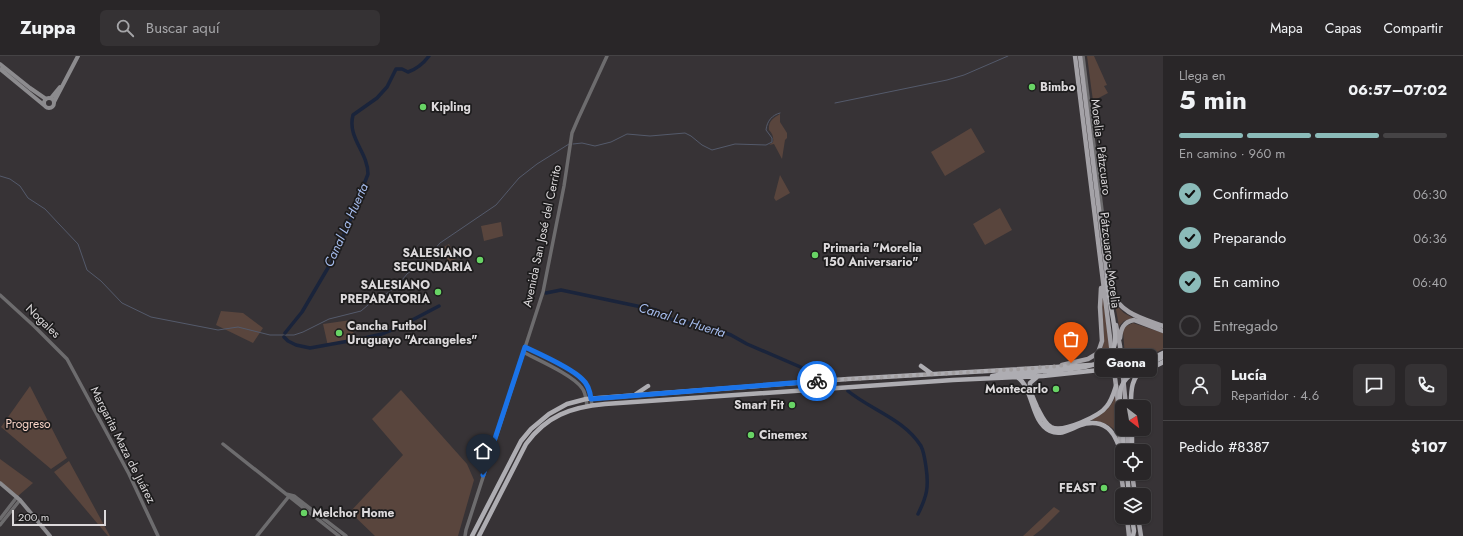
<!DOCTYPE html>
<html lang="es">
<meta charset="utf-8">
<style>
body{margin:0;font-family:Jost,sans-serif;background:#353234;color:#f1f3f6;height:100vh;display:flex;flex-direction:column;font-size:15px;white-space:nowrap}
*{box-sizing:border-box;margin:0}
p{font-size:13px;color:#a5a5a8}
.icon{flex:none;width:22px;height:22px;fill:none;stroke:currentColor;stroke-width:2;stroke-linecap:round;stroke-linejoin:round}
.map{position:relative;flex:1;overflow:hidden}
.drawer{display:flex;flex-direction:column;background:#292628;width:300px}
.drawer>*{flex:none}
.needle{width:26px;rotate:149deg}
.tools{position:absolute;left:1115px;top:344px;display:grid;gap:8px}
.tools a{display:grid;place-items:center;width:36px;height:36px;border-radius:6px;background:#292628;box-shadow:0 1px 3px #0004,0 0 0 1px #454345;font-size:20px}
.scale{position:absolute;left:12px;bottom:10px;width:94px;box-sizing:border-box;padding-left:4px;border:2px solid #dcd9db;border-top:0;font-size:11px;line-height:14px;white-space:nowrap;color:#dcd9db;-webkit-text-stroke:3px #1d1c1d;paint-order:stroke}
.pin{position:absolute;display:grid;place-items:center;width:34px;height:34px;color:#fff;margin:-41px -17px;border-radius:50% 50% 50% 0;rotate:-45deg;box-shadow:0 0 4px #0007}
.pin .icon{rotate:45deg}
.courier{position:absolute;display:grid;place-items:center;width:40px;height:40px;margin:-20px;border:3px solid #1a73e8;border-radius:50%;background:#fff;color:#222;box-shadow:0 1px 5px #0007}
.bubble{position:absolute;height:28px;border-radius:6px;background:#292628;box-shadow:0 1px 3px #0004,0 0 0 1px #454345;font-size:13px;font-weight:700;line-height:28px;text-align:center}
.headline em{font-style:normal;font-weight:700}
.headline div{display:flex;flex-direction:column-reverse}
.headline{display:flex;align-items:center;justify-content:space-between;height:68px;padding:0 16px}
h1{font-size:26px;font-weight:700;line-height:30px}
.bar{display:grid;grid-template-columns:repeat(4,1fr);gap:6px 4px;align-content:center;height:48px;padding:0 16px}
.bar i{height:5px;border-radius:3px;background:#454345}
.bar .selected{background:#8bbbb9}
.bar p{grid-column:span 4}
.line{display:flex;align-items:center;gap:10px;padding:0 16px;border-top:1px solid #454345}
.line div{flex:1}
.round{display:grid;place-items:center;flex:none;width:42px;height:42px;border-radius:6px;background:#353234}
ol{padding:0 16px;list-style:none}
li{display:flex;align-items:center;gap:12px;height:44px}
li p{margin-inline-start:auto}
li .icon{padding:4px;border-radius:50%;background:#8bbbb9;color:#111;stroke-width:4}
li:last-child{color:#a5a5a8}
li i{width:22px;height:22px;border:2px solid #454345;border-radius:50%}
header{display:flex;align-items:center;gap:24px;box-sizing:border-box;height:56px;padding:0 20px;background:#292628;border-bottom:1px solid #454345}
header strong{font-size:19px}
nav{display:flex;gap:22px;margin-inline-start:auto;font-size:14px}
.search{width:280px;height:36px;background:#353234;display:flex;align-items:center;gap:10px;box-sizing:border-box;padding:0 14px;border-radius:6px;color:#a5a5a8;font-size:15px}
main{display:flex;flex:1;min-height:0}
.map>svg:first-child{display:block}
.green{fill:#59453d}
.lines{fill:none;stroke-linecap:round;stroke-linejoin:round}
.stream{stroke:#545a6b;stroke-width:1}
.canal{stroke:#1a243b;stroke-width:3.5}
.tertiary{stroke:#6d6c6e;stroke-width:3.5}
.secondary{stroke:#8c8b8e;stroke-width:4}
.primary{stroke:#a4a2a7;stroke-width:4.5}
.trunk{stroke:#aeadb2;stroke-width:4.5}
.trunk-bridge{stroke:#aeadb2;stroke-width:4.5}
.done{stroke:#a29fa1;stroke-width:4;stroke-dasharray:0 7.2}
.route{stroke:#1a73e8;stroke-width:5}
.poi-dot{fill:#68d465;stroke:#1d1c1d;stroke-width:1.5}
.labels{text-anchor:middle;dominant-baseline:central;stroke-width:3.5;stroke-linejoin:round;paint-order:stroke}
.poi-label{font-size:12px;font-weight:bold;fill:#dcd9db;stroke:#1d1c1d;text-anchor:start}
.street-label{font-size:12px;fill:#dcd9db;stroke:#1d1c1d}
.park-label{font-size:12px;fill:#f8d3c6;stroke:#1d1c1d}
.water-label{font-size:13px;font-style:italic;fill:#a7bef0;stroke:#1d1c1d}
</style>
<header>
<strong>Zuppa</strong>
<div class="search"><svg class="icon" aria-label="search" viewBox="0 0 24 24"><circle cx="10" cy="10" r="6"/><path d="M15 15l6 6"/></svg>Buscar aquí</div>
<nav><a>Mapa</a><a>Capas</a><a>Compartir</a></nav>
</header>
<main>
<div class="map">
<svg width="1163" height="480" viewBox="0 0 1163 480">
<rect width="100%" height="100%" fill="#373336"/>
<path class="green" d="M1087,0H1094L1107,29L1104,30L1108,37L1093,45Z
M780,58V66L787,77V82L785,84L782,103L774,88L769,89L773,86C774,81 772,77 769,74C768,66 773,62 780,58Z
M971,72L985,96L945,120L931,96Z
M780,119L790,137L776,145L774,142Z
M1000,152L1012,174L985,189L973,168Z
M501,166L503,180L484,185L481,170Z
M449,188L456,203L448,206L442,192Z
M1103,241L1111,305L1101,306L1099,303L1104,285L1102,245Z
M1115,248L1124,257L1133,262L1124,265L1119,270Z
M221,255L243,257L263,272L253,287L216,269Z
M351,264L355,285L328,290L323,268Z
M1133,267L1163,277V293C1154,298 1135,307 1125,302L1123,274L1124,271Z
M30,330L67,402L51,413L1,371Z
M401,334L467,408L474,424L458,480H375L350,456L403,399L372,363Z
M1116,338L1118,378C1111,368 1102,366 1091,364C1104,357 1112,352 1116,338Z
M0,403L33,427L18,440L0,425Z
M69,405L110,480H108L54,416Z
M1054,451L1060,455L1042,473L1033,480H1023Z"/>
<g class="lines">
<path class="stream" d="M835,47L947,24L964,19L1008,0
M573,88L582,87L595,90L611,86L627,78L650,80L685,77L691,80L702,89L712,94L735,88L766,89L772,86V82L766,74C767,65 772,59 780,57
M0,120L10,123L20,130L28,142L45,153L59,168L78,188L87,214L101,225L122,247L151,261L218,274L238,271L270,279H294L303,276L329,263L361,255L375,243L386,238L397,230L407,218L426,203L440,187L496,149L519,122L537,108L569,88"/>
<path class="canal" d="M546,237L561,234L656,254L673,264L709,271L731,279L747,288L812,316
M285,277L302,256L332,205L349,167L368,118C368,96 347,82 353,59L377,42L387,31L396,13H402L408,16C417,13 423,8 429,0
M284,281L288,285L296,289L310,292L360,283L382,278L397,272L439,250
M848,335C871,354 904,363 921,390C924,396 925,404 926,411C929,431 927,440 918,458"/>
<path class="tertiary" d="M1083,0L1110,219L1108,225
M0,239L34,270L67,303L129,418L158,480
M525,291C540,299 578,314 586,328C590,335 591,342 592,349
M523,296C538,304 573,319 582,332C586,337 586,344 587,350
M223,388L339,480
M286,438L294,440L346,480
M0,463L17,441
M0,469L20,444
M257,480L290,439
M465,480L466,474L543,236L564,130L572,77L578,63L607,0"/>
<path class="secondary" d="M0,8L30,32L46,43
M0,13L45,50
M44 47a5 5 0 1 1 10 0a5 5 0 1 1-10 0Z
M51,42L60,31
M54,46L78,0
M0,427L20,444L50,480"/>
<path class="primary" d="M1075,0L1118,346
M1080,0L1107,219
M1110,234C1121,258 1141,262 1163,270
M1116,269L1120,290L1126,351
M1120,282C1121,273 1123,266 1134,264L1163,275
M1062,309L1088,303L1098,297L1102,285L1100,251L1101,232
M1119,357L1121,418L1124,439
M1127,373L1129,395
M1132,417L1135,439
M1127,461L1129,480
M1138,461L1141,480"/>
<path class="trunk" d="M1107,215V227L1109,240
M1134,306L1155,301L1163,297
M921,310L932,318
M992,320L1005,318L1060,314
M1017,321C1034,332 1030,365 1050,375C1067,383 1079,362 1100,368C1113,372 1117,385 1121,396
M1037,321L1030,327C1029,336 1034,343 1037,351C1041,358 1044,367 1051,371C1063,377 1100,360 1107,350C1112,344 1114,336 1116,330
M636,338L648,330
M1131,351C1131,338 1130,319 1145,314C1151,311 1157,310 1163,306
M1123,373L1124,395
M1132,395V373
M1127,417L1129,439
M1132,461L1134,475L1133,480
M472,480L521,385L531,373L549,358L567,348L586,343L612,341L848,323L1108,308
M479,480L526,388C546,360 571,351 605,348L953,324L1043,320L1109,313"/>
<path class="trunk-bridge" d="M1108,308L1134,306
M1109,313L1134,312
M1060,314C1078,313 1114,310 1115,285C1116,271 1111,254 1109,240
M1122,365C1121,356 1119,346 1120,336C1122,317 1149,309 1163,301"/>
</g>
<g class="lines">
<path class="done" d="M817,325L1022,313L1059,310L1071,307"/>
<path class="route" d="M483,419L525,291C540,298 572,312 582,323C588,328 590,335 591,343L817,325"/>
</g>
<g class="poi-dot">
<circle cx="1032" cy="31" r="4"/>
<circle cx="423" cy="51" r="4"/>
<circle cx="815" cy="199" r="4"/>
<circle cx="480" cy="204" r="4"/>
<circle cx="438" cy="236" r="4"/>
<circle cx="339" cy="277" r="4"/>
<circle cx="1056" cy="333" r="4"/>
<circle cx="792" cy="349" r="4"/>
<circle cx="751" cy="379" r="4"/>
<circle cx="1104" cy="432" r="4"/>
<circle cx="304" cy="457" r="4"/>
</g>
<g class="labels">
<g class="poi-label">
<text x="1040" y="31">Bimbo</text>
<text x="431" y="51">Kipling</text>
<text x="823" y="192">Primaria "Morelia<tspan x="823" dy="14">150 Aniversario"</tspan></text>
<text x="472" y="197" text-anchor="end">SALESIANO<tspan x="472" dy="14">SECUNDARIA</tspan></text>
<text x="430" y="229" text-anchor="end">SALESIANO<tspan x="430" dy="14">PREPARATORIA</tspan></text>
<text x="347" y="270">Cancha Futbol<tspan x="347" dy="14">Uruguayo "Arcangeles"</tspan></text>
<text x="1048" y="333" text-anchor="end">Montecarlo</text>
<text x="784" y="349" text-anchor="end">Smart Fit</text>
<text x="759" y="379">Cinemex</text>
<text x="1096" y="432" text-anchor="end">FEAST</text>
<text x="312" y="457">Melchor Home</text>
</g>
<g class="street-label">
<text transform="translate(1101 91) rotate(83)">Morelia - Pátzcuaro</text>
<text transform="translate(542 180) rotate(-78)">Avenida San José del Cerrito</text>
<text transform="translate(1110 204) rotate(83)">Pátzcuaro - Morelia</text>
<text transform="translate(43 265) rotate(44)">Nogales</text>
<text transform="translate(123 389) rotate(63)">Margarita Maza de Juárez</text>
</g>
<g class="park-label">
<text x="28" y="368">Progreso</text>
</g>
<g class="water-label">
<text transform="translate(346 169) rotate(-66)">Canal La Huerta</text>
<text transform="translate(682 264) rotate(17)">Canal La Huerta</text>
</g>
</g>
</svg>
<div class="tools">
<a><svg class="needle" viewBox="-14 -14 28 28"><path d="M0-13l5 13h-10z" fill="#e53935"/><path d="M0 13l5-13h-10z" fill="#a5a5a8"/></svg></a>
<a><svg class="icon" aria-label="locate" viewBox="0 0 24 24"><circle cx="12" cy="12" r="6"/><path d="M12 2v4M12 18v4M2 12h4M18 12h4"/></svg></a>
<a><svg class="icon" aria-label="layers" viewBox="0 0 24 24"><path d="M12 4l9 5-9 5-9-5zM3 14l9 5 9-5"/></svg></a>
</div>
<div class="scale">200 m</div>
<div class="pin" style="left:1071px;top:307px;background:#ea580c"><svg class="icon" aria-label="bag" viewBox="0 0 24 24"><path d="M5 8h14l-1 12H6zM9 8a3 3 0 0 1 6 0"/></svg></div>
<div class="pin" style="left:483px;top:419px;background:#1f2937"><svg class="icon" aria-label="home" viewBox="0 0 24 24"><path d="M3 11l9-7 9 7M6 9v11h12V9"/></svg></div>
<div class="courier" style="left:817px;top:325px"><svg class="icon" aria-label="bike" viewBox="0 0 24 24"><circle cx="6" cy="16" r="4"/><circle cx="18" cy="16" r="4"/><path d="M6 16l4-8h5l3 8M10 8l3 8H6M13 5h3"/></svg></div>
<div class="bubble" style="left:1095px;top:293px;width:62px">Gaona</div>
</div>
<section class="drawer">
<div class="headline"><div><h1>5 min</h1><p>Llega en</p></div><em>06:57–07:02</em></div>
<div class="bar"><i class="selected"></i><i class="selected"></i><i class="selected"></i><i></i><p>En camino · 960 m</p></div>
<ol>
<li><svg class="icon" aria-label="check" viewBox="0 0 24 24"><path d="M5 12l5 5 9-10"/></svg>Confirmado<p>06:30</p></li>
<li><svg class="icon" aria-label="check" viewBox="0 0 24 24"><path d="M5 12l5 5 9-10"/></svg>Preparando<p>06:36</p></li>
<li><svg class="icon" aria-label="check" viewBox="0 0 24 24"><path d="M5 12l5 5 9-10"/></svg>En camino<p>06:40</p></li>
<li><i></i>Entregado</li>
</ol>
<div class="line" style="height:72px"><a class="round"><svg class="icon" aria-label="person" viewBox="0 0 24 24"><circle cx="12" cy="8" r="4"/><path d="M4 21q1-7 8-7t8 7"/></svg></a><div><b>Lucía</b><p>Repartidor · 4.6</p></div><a class="round"><svg class="icon" aria-label="chat" viewBox="0 0 24 24"><path d="M4 5h16v11H9l-5 4z"/></svg></a><a class="round"><svg class="icon" aria-label="phone" viewBox="0 0 24 24"><path d="M5 4h4l2 5-3 2q2 4 5 5l2-3 5 2v4C11 20 4 13 5 4z"/></svg></a></div>
<div class="line" style="height:52px"><div>Pedido #8387</div><b>$107</b></div>
</section>
</main>
